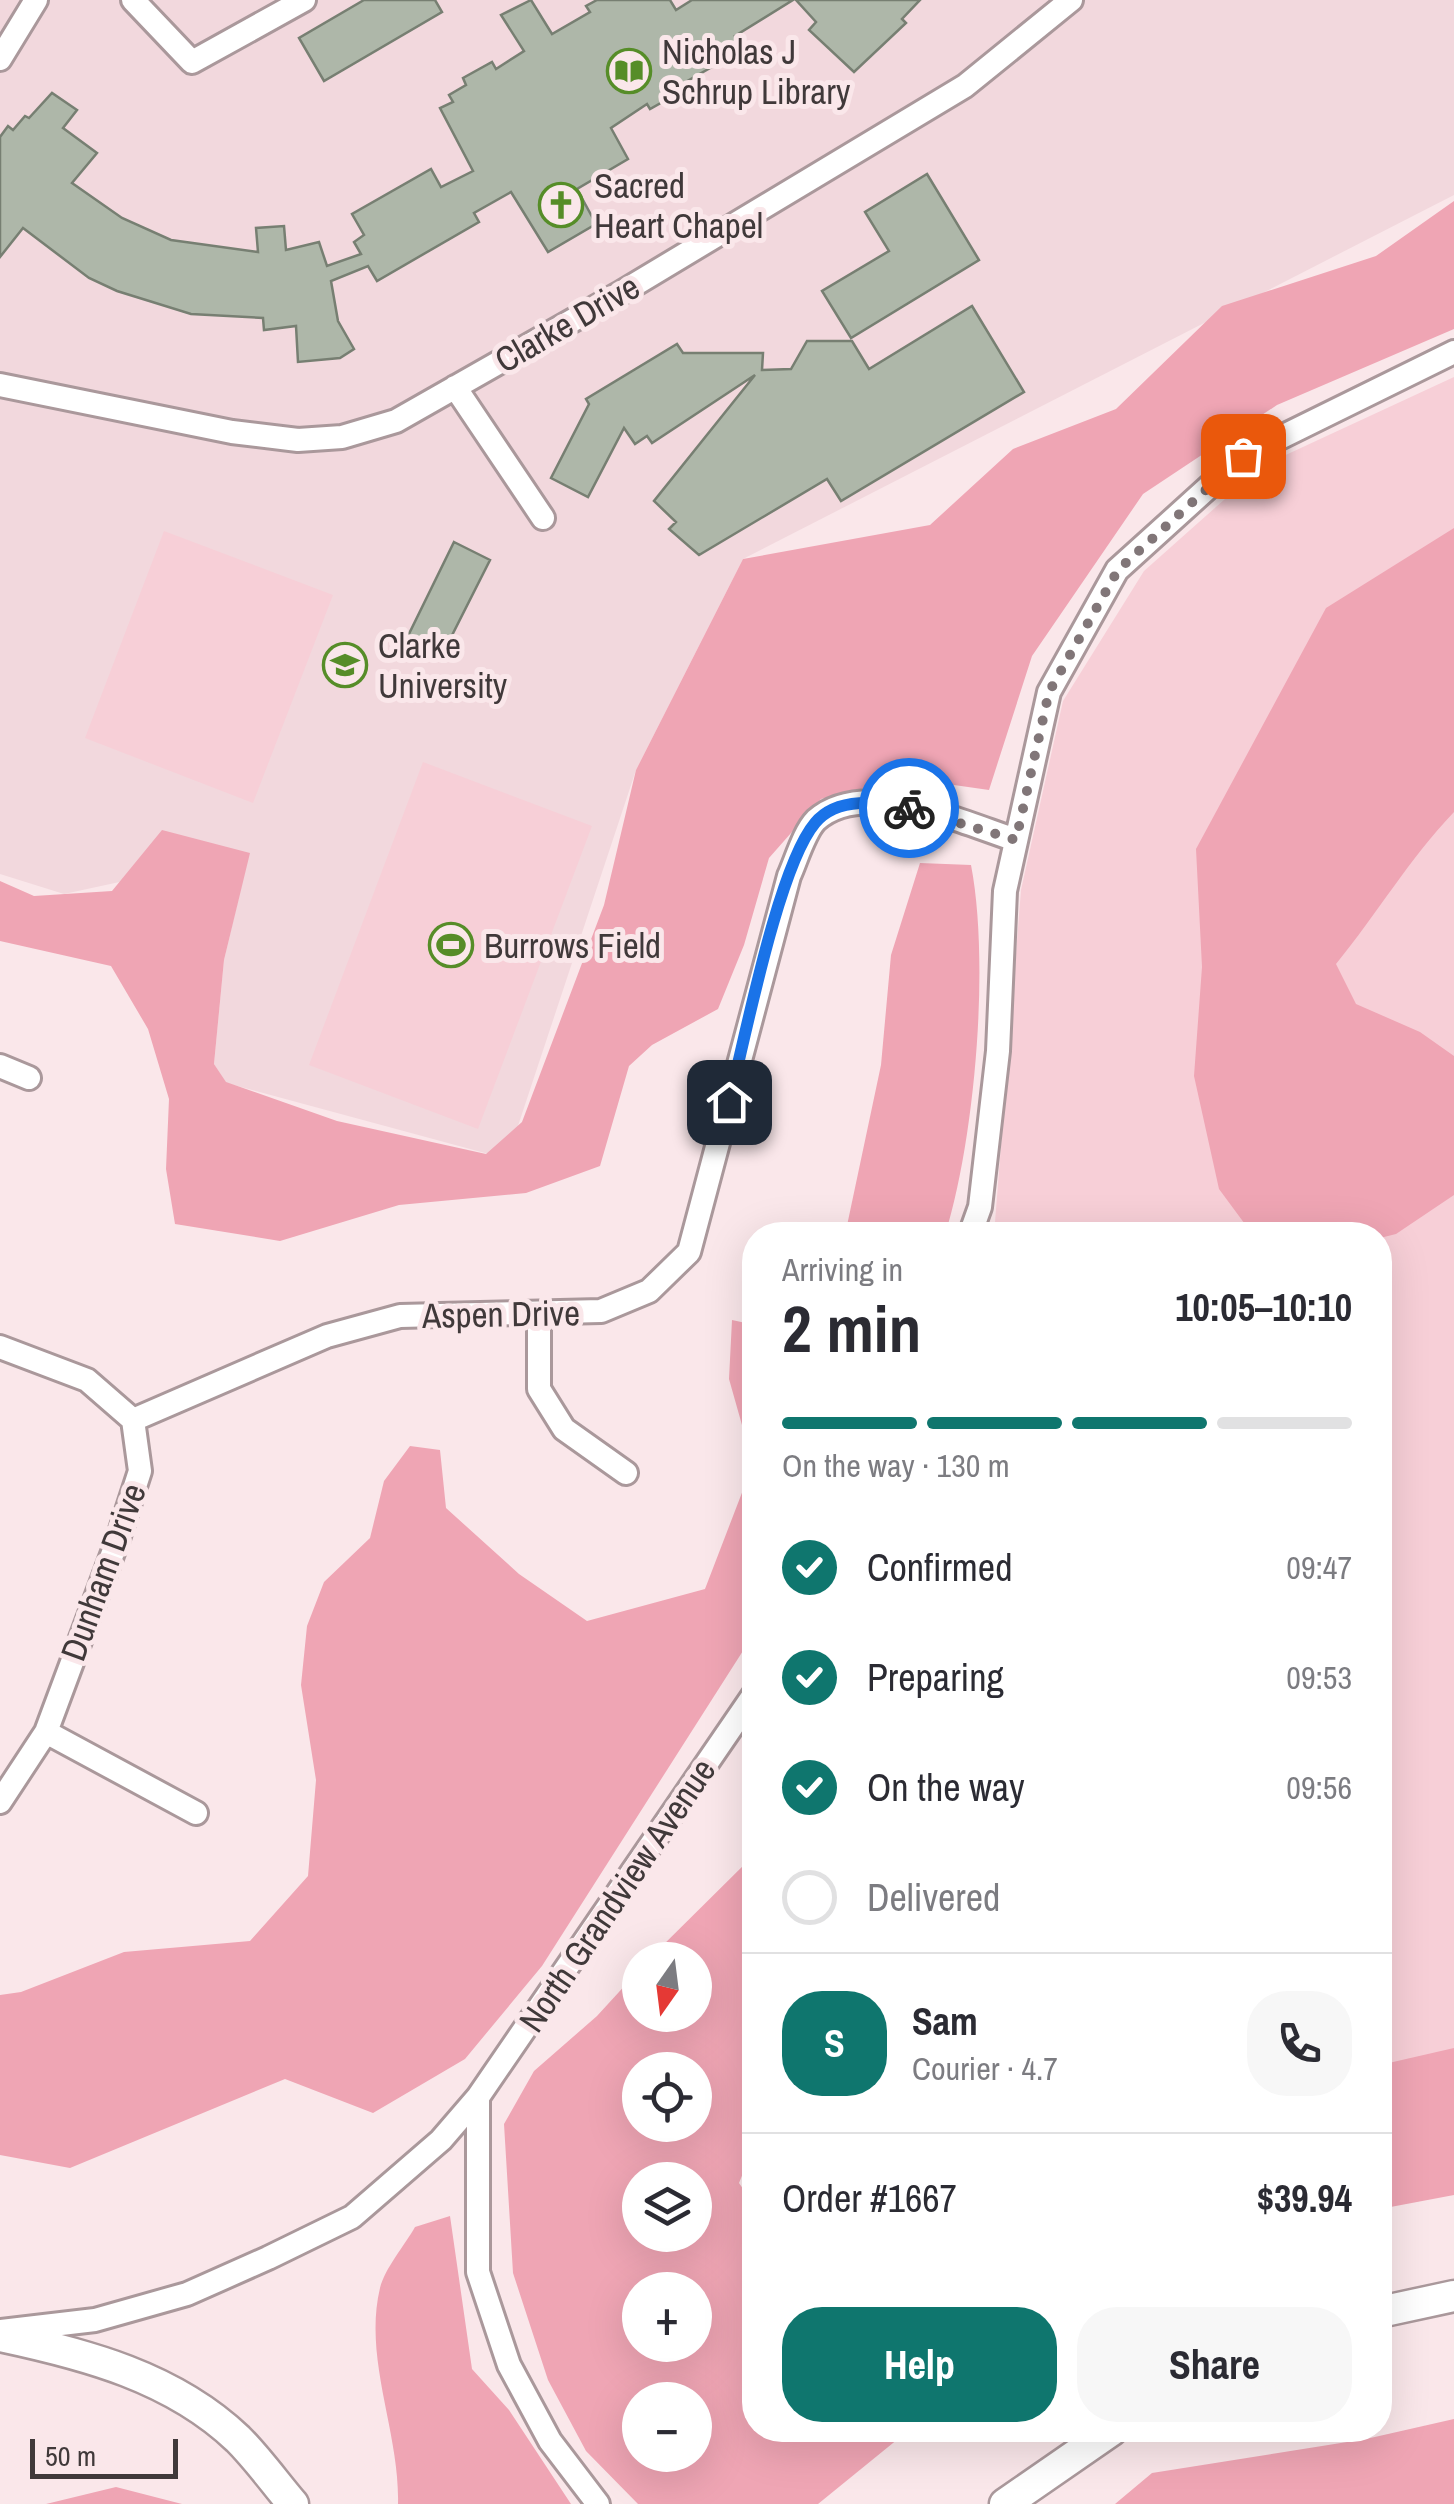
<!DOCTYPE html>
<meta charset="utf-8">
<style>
body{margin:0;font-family:"Archivo Narrow",sans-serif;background:#f7f7f7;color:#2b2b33;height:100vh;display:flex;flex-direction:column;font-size:38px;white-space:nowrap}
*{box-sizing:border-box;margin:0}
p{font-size:32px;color:#7c7c81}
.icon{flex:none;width:55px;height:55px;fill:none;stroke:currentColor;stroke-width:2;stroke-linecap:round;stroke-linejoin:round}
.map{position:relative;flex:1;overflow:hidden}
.drawer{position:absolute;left:742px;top:1222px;width:650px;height:1220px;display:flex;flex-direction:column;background:#fff;border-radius:40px;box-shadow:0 10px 40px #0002}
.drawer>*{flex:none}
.needle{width:65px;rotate:194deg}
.buttons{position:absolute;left:622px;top:1942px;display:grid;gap:20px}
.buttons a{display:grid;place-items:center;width:90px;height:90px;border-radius:50%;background:#fff;box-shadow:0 10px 40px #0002;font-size:50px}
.scale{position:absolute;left:30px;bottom:25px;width:148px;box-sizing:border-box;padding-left:10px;border:5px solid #40393a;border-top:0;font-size:28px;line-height:35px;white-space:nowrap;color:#40393a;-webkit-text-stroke:8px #fae7ea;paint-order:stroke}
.pin{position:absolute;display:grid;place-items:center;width:85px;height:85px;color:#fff;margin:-42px;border-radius:20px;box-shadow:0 5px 15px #0006}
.courier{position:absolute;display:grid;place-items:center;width:100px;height:100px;margin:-50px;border:8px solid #1a73e8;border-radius:50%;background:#fff;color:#222;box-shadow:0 2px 12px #0007}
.overview em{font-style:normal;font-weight:700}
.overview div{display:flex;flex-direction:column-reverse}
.overview{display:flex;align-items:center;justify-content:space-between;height:170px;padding:0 40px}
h1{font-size:65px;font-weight:700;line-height:75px}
.bar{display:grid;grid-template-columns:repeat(4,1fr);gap:15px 10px;align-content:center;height:120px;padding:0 40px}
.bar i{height:12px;border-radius:8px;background:#e1e1e2}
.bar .current{background:#0f766e}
.bar p{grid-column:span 4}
.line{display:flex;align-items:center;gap:25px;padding:0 40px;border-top:2px solid #e1e1e2}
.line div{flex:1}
.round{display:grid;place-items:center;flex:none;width:105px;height:105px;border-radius:40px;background:#f7f7f7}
ol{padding:0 40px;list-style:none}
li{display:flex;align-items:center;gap:30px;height:110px}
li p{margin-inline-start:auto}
li .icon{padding:10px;border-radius:50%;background:#0f766e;color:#fff;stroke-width:4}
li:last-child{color:#7c7c81}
li i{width:55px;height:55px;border:5px solid #e1e1e2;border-radius:50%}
.button{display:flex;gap:20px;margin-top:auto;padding:20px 40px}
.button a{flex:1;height:115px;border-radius:40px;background:#0f766e;color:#fff;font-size:40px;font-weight:700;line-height:115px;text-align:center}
.button a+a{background:#f7f7f7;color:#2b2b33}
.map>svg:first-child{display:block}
.built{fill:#f2d8dd}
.green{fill:#f7cfd7}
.forest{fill:#efa5b4;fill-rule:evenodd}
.building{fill:#aeb7a9;stroke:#777f72;stroke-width:2.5}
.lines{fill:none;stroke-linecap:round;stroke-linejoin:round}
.minor-casing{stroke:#aa989b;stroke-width:28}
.major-casing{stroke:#aa989b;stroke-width:35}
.minor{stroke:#fff;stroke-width:22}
.major{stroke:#fff;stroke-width:30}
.done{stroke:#817678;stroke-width:10;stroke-dasharray:0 18}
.route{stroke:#1a73e8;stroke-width:12}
.labels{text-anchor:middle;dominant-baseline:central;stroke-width:10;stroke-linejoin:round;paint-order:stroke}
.poi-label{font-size:35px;fill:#40393a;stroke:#fae7ea;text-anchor:start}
.street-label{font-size:35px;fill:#40393a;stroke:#fae7ea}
</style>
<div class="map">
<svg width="1454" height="2504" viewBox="0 0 1454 2504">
<rect width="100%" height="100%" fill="#fae7ea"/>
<path class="built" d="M0,0H1454V195L743,559L636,770L507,1159L226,1083L214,1064L224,960L249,854L64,894L0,874Z"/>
<path class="green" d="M1454,377V2142L1380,2170V1235H994L1021,890L1063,701L1144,571L1262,466Z
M164,531L333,595L253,803L85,738Z
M423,762L592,826L478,1129L309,1065Z"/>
<path class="forest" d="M1454,201V329L1277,405L1143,494L1032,656L989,790L905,778L821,799L769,858L744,945L718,1009L652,1045L629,1066L600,1166L526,1193L399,1205L280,1241L175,1224L166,1169L169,1099L148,1029L111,966L0,941V881L34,896L112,891L162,830L250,853L224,960L214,1064L226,1082L337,1121L486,1154L522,1122L604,905L636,770L743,559L930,525L1013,449L1116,409L1222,306L1376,256Z
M1454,528V812C1409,859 1377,914 1336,964L1356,1004L1420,1032L1454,1056V1195L1396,1234L1380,1238L1253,1235L1219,1189L1194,1076L1202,967L1196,849L1326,608Z
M920,863L971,865C990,963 975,1139 945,1235H845L881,1065L891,955Z
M732,1320L755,1325V1632L542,1966L465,2059L373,2113L285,2079L70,2168L0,2155V1995L21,1992L124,1952L250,1941L308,1876L316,1780L301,1685L307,1626L324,1582L370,1538L384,1481L410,1446L440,1450L446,1508L519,1574L587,1621L705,1589L753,1464L729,1379Z
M755,1854V2144L739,2183L755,2206V2430H909L818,2504H638L586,2451L548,2380L513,2273L504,2124L534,2071L597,2016L640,1969V2015H695V1960H648ZM695,2070V2125H640V2070ZM695,2180V2235H640V2180ZM695,2290V2345H640V2290ZM695,2400V2455H640V2400Z
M1454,2048V2195L1380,2209V2065Z
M450,2216L472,2369L509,2410L571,2504H398C400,2432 363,2359 380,2288C385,2268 405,2245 415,2227Z
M1454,2419V2504H1115L1152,2473L1366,2439Z
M116,2487L182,2504H46Z"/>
<path class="building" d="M364,0H435L442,12L324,81L299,38Z
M531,0L552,34L590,12L586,6L597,0H670L676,10L692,0H793L735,36L738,41L719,51L724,60L670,91L673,96L650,109L647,104L611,128L628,159L577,189L596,224L548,252L511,192L474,213L479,222L377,281L368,266L331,281L338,321L354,349L340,358L298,362L296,326L264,330L263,318L191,314L117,291L89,278L23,228L0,257V137L8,126L13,130L25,116L29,118L52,93L77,110L63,128L97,153L72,183L122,218L171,240L258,252L256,228L284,226L286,250L319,242L327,266L361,254L354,242L364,235L352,214L431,169L441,187L473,171L440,108L453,102L449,95L466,85L463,78L492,62L496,69L524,51L501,15Z
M796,0H920L902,19L906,23L854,72L809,30L816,22Z
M927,174L979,260L851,338L822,291L889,251L865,212Z
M972,306L1024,392L841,501L827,479L699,555L669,529L676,522L654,501L755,375L652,443L647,436L635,444L624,428L588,497L551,478L589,404L586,399L677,344L683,353H763L762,370L791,369L807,341H852L869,369Z
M454,542L490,560L441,657L406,640Z"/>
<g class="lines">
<defs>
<path id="minor" d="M133,0L192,62L304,0
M0,59L36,0
M0,385L232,432L298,440L342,437L396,421L619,294L965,86L1071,0
M455,387L543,518
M0,1066L29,1078
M970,1235L980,1207L998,1051L1005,891L1049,692L1117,570L1243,456L1454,352
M539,1315V1389L564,1429L626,1473
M0,1347L87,1380L133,1420L140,1471L118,1539L46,1732L0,1802
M133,1420L327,1336L400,1316L601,1311L649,1291L689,1252L789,876C796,861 804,832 816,820C864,777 964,823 1016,840
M46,1732L196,1813
M478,2097V2272L509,2365L550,2441L598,2504
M1,2331L95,2320L187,2294L268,2258L352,2217L441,2140L478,2097L755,1693"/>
<path id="major" d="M1380,2312L1454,2296
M0,2336C85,2354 173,2377 238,2439C258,2459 275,2483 293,2504
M1005,2504L1112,2430"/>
</defs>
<use href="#minor" class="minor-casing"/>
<use href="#major" class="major-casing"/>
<use href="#minor" class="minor"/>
<use href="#major" class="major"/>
</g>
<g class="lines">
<path class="done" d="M909,808L1016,840L1049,692L1118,570L1243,456"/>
<path class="route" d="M729,1102C745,1039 778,867 815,823C837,796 880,802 909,808"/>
</g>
<defs>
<symbol id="library-ring" viewBox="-11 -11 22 22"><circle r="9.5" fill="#fae7ea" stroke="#568d28" stroke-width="1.5"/><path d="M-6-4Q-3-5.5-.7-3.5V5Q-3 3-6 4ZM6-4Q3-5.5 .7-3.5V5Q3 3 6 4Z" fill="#568d28"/></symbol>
<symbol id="church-ring" viewBox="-11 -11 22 22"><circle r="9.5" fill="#fae7ea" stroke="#568d28" stroke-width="1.5"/><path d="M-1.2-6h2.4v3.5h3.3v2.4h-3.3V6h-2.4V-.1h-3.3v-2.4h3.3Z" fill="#568d28"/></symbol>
<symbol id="university-ring" viewBox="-11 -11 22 22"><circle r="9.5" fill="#fae7ea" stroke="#568d28" stroke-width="1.5"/><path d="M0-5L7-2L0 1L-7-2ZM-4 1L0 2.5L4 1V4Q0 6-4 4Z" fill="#568d28"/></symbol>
<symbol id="stadium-ring" viewBox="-11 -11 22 22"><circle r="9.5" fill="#fae7ea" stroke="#568d28" stroke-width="1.5"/><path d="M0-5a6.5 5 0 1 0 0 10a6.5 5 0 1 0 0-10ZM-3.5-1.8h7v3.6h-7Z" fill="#568d28"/></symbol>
</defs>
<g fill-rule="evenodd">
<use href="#library-ring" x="604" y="46" width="50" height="50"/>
<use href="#church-ring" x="536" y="180" width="50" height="50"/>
<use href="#university-ring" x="320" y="640" width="50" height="50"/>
<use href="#stadium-ring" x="426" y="920" width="50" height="50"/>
</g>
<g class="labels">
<g class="poi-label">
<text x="662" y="51">Nicholas J<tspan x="662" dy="40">Schrup Library</tspan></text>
<text x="594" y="185">Sacred<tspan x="594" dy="40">Heart Chapel</tspan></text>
<text x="378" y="645">Clarke<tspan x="378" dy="40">University</tspan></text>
<text x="484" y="945">Burrows Field</text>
</g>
<g class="street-label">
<text transform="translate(567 323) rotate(-30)">Clarke Drive</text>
<text transform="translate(501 1314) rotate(-1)">Aspen Drive</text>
<text transform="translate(103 1572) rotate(-70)">Dunham Drive</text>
<text transform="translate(617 1895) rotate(-56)">North Grandview Avenue</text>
</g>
</g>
</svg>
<div class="buttons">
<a><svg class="needle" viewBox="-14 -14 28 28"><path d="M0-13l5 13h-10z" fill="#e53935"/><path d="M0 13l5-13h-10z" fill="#7c7c81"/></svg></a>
<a><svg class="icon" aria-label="locate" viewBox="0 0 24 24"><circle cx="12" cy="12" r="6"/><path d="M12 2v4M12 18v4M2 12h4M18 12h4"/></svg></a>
<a><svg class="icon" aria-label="layers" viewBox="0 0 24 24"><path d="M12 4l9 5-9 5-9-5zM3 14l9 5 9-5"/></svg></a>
<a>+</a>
<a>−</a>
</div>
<div class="scale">50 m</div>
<div class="pin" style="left:1243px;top:456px;background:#ea580c"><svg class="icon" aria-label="bag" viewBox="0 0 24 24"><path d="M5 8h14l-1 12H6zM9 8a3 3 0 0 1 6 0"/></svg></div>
<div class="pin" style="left:729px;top:1102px;background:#1f2937"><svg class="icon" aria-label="home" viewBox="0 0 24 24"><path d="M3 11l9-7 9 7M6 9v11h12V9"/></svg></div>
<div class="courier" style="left:909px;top:808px"><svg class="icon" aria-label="bike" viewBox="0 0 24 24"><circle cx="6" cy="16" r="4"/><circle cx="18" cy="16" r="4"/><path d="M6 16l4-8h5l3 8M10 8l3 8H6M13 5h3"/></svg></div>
<section class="drawer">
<div class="overview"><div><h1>2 min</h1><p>Arriving in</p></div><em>10:05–10:10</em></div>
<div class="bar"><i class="current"></i><i class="current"></i><i class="current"></i><i></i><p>On the way · 130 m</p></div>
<ol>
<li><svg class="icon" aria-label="check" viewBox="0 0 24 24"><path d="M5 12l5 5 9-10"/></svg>Confirmed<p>09:47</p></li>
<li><svg class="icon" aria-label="check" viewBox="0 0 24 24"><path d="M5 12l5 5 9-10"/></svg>Preparing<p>09:53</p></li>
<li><svg class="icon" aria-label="check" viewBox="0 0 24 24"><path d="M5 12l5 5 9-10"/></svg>On the way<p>09:56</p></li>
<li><i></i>Delivered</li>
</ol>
<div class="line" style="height:180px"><b class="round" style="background:#0f766e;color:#fff">S</b><div><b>Sam</b><p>Courier · 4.7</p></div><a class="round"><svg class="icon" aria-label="phone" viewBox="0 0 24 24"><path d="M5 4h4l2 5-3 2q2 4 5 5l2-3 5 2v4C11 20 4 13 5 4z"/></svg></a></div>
<div class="line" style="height:130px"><div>Order #1667</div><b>$39.94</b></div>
<div class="button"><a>Help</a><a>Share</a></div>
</section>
</div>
